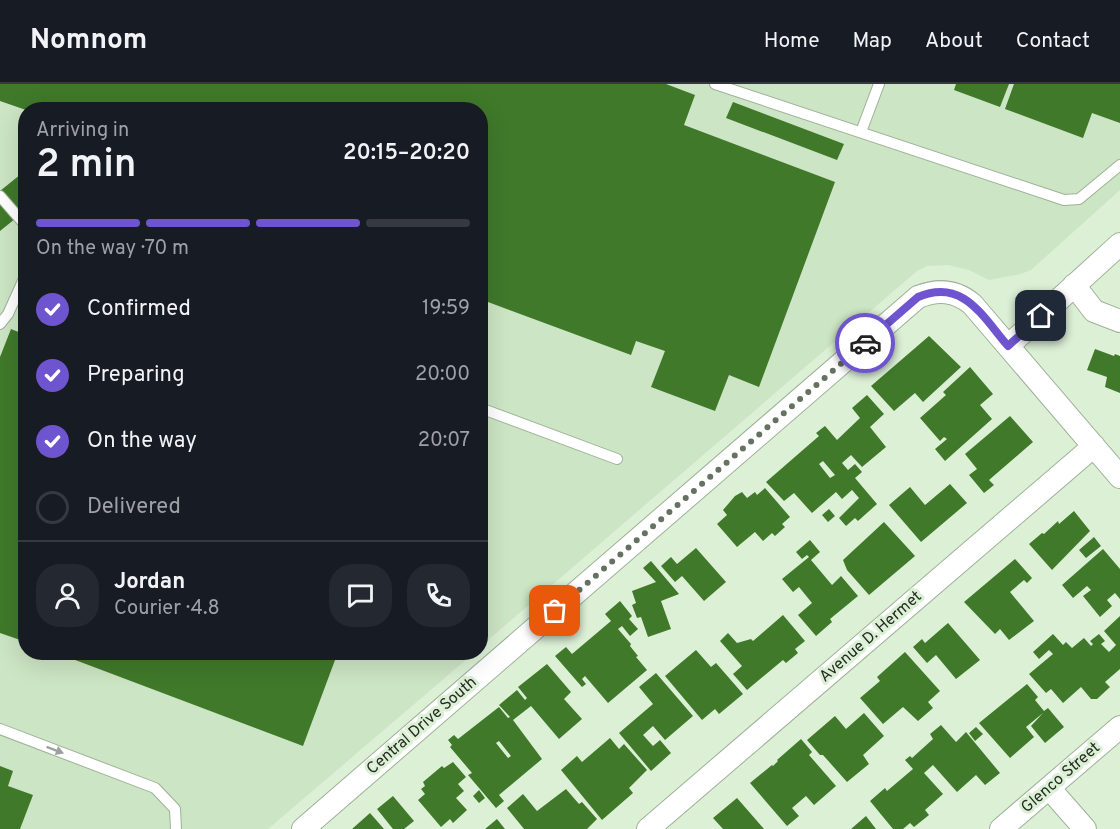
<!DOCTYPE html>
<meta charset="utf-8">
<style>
body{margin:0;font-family:Overpass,sans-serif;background:#242831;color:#f1f3f6;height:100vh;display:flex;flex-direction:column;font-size:22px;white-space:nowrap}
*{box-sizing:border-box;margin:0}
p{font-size:20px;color:#9ea1a6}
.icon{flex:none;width:33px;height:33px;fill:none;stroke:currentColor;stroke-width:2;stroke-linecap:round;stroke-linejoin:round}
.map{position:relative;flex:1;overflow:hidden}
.sheet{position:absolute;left:18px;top:18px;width:470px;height:558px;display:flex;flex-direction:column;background:#171b24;border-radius:24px;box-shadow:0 6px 24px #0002}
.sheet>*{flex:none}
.pin{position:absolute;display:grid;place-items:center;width:51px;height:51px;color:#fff;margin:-26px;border-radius:12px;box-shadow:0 3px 9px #0006}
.courier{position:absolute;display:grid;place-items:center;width:60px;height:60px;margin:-30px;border:4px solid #6e55cf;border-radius:50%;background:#fff;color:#222;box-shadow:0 2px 8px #0007}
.head em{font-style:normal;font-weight:600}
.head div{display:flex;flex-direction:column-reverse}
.head{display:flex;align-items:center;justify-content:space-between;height:102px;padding:0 18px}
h1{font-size:39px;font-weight:600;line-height:45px}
.bar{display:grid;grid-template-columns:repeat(4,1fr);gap:9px 6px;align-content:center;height:72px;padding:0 18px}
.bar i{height:8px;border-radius:4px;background:#363941}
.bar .selected{background:#6e55cf}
.bar p{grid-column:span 4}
.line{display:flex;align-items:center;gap:15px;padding:0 18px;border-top:2px solid #363941}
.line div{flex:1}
.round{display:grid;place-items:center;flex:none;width:63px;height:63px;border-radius:24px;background:#242831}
ol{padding:0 18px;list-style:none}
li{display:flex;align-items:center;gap:18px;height:66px}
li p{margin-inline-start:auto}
li .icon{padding:6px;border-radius:50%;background:#6e55cf;color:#fff;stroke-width:4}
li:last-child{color:#9ea1a6}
li i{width:33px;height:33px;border:3px solid #363941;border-radius:50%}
header{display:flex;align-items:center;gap:36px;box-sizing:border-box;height:84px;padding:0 30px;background:#171b24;border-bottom:2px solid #363941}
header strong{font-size:28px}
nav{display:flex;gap:33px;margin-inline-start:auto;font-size:21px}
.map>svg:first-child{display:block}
.built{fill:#cce5c4}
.building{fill:#40792a;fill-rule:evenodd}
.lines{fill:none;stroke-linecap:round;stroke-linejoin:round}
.lane-casing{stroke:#9eb198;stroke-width:12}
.street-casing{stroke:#9eb198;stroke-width:24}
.lane{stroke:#fff;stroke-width:10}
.street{stroke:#fff;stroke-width:22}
.oneway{fill:#9da09c}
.done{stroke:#657161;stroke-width:6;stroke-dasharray:0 10.8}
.route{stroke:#6e55cf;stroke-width:8}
.labels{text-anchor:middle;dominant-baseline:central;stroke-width:6;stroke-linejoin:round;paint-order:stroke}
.street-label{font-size:16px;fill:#252c22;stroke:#dcf0d6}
</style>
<header>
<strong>Nomnom</strong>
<nav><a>Home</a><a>Map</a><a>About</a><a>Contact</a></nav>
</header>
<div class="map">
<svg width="1120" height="745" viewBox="0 0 1120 745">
<rect width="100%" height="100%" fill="#dcf0d6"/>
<path class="built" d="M0,0H1120V106L1031,186L1021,190L989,196L969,186L948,181L927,182L917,187L480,563V26H26V568L474,569L268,745H0Z"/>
<path class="building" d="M0,0H666L695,11L684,41L835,98L759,303L729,291L715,327L651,303L665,267L636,257L631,271L480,215L485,200L480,198V26H26L0,17Z
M956,0H1009L1000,23L954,6Z
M1014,0H1120V39L1092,29L1083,54L1005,25Z
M733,18L844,60L837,76L726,34Z
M21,90L26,96V126L0,147V107Z
M11,245L26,251V558L0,549V273Z
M929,252L961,283L923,318L915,309L894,327L871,302Z
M1095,265L1114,272L1115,270L1120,272V309L1105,303L1107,293L1087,286Z
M970,283L993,310L980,321L992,335L945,377L935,365L947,355L944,353L940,357L920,334L946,311L943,308Z
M867,311L884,330L870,343L886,363L862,383L851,371L842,379L848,386L855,380L862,388L855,394L877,420L858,437L855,434L846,442L839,434L859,414L852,406L842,415L836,408L812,429L794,409L784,417L766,398L819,352L816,349L825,342L837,356L838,355L860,334L852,324ZM823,377L835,391L830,394L819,380Z
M1010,332L1033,358L989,396L994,401L984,409L969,391L977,385L965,370Z
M950,400L967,419L921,458L889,421L910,403L925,421Z
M765,404L790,433L782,440L785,443L775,452L772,449L763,457L755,448L737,463L717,440L727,431L723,426L735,412L742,408L747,414L755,408L757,411Z
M829,425L835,432L828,438L822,431Z
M1074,427L1090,447L1052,486L1029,460L1042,449L1044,450L1058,437L1059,440Z
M884,438L915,472L869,511L847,486L843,476Z
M1094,453L1101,462L1086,474L1079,466Z
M810,456L820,468L811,476L832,501L841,492L858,512L830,535L832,538L816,552L798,531L812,519L799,503L793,508L782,495L809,473L807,471L802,475L796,468Z
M696,464L726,498L704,517L682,492L675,498L661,482L671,473L677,480Z
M1103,465L1120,485V515L1115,509L1107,516L1112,522L1100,533L1083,512L1091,506L1087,502L1073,514L1062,501Z
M1015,475L1032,494L1027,499L1024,496L1010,508L1034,537L1009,556L1000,545L995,550L964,518Z
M651,477L679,510L661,517L671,545L648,553L641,533L637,534L632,521L636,519L632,507L656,498L643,484Z
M620,517L632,532L629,535L638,545L630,552L622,542L618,545L631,560L630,562L638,572L636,573L647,586L608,619L585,592L582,595L586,600L582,603L555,572L566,563L572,570L611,537L605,530Z
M783,531L805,557L795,565L798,569L786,579L783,576L747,606L733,590L742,582L720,557L728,549L737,559L751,555L753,557Z
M1120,532V585L1105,598L1110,603L1097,615H1091L1081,603L1063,619L1051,605L1046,609L1029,590L1053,570L1049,566L1039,575L1033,568L1053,550L1063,561L1066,558L1072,564L1084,554L1091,562L1093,560L1090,557L1099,550L1105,557L1101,560L1109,568L1116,561L1104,547Z
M948,539L980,576L956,595L936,571L927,579L913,563L922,555L925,559Z
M696,566L711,583L716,579L743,610L719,630L715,625L702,636L665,592Z
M54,568H338L303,662Z
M905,568L940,607L928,618L933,624L918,637L903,623L883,640L860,614L880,597L877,593Z
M547,580L571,608L564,615L582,635L559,655L531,622L513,636L542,675L499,711L504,717L496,724L468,691L472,689L450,663L452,661L448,656L454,651L458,655L499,623L508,634L510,633L499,621L517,606L525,616L527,614L518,603ZM499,657L511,672L508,674L496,659Z
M656,589L693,632L665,656L653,642L643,651L653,662L660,656L671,669L651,687L619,649L653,620L639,603Z
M1027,600L1038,613L1035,616L1044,627L1048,624L1064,643L1045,659L1031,642L1043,629L1026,643L1034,653L1010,674L979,639Z
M864,629L884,652L863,671L869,680L847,698L823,671H820L807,656L835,632L846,645Z
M941,641L956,658L966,648L1000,689L985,701L976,691L957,708L933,681L924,689L943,710L925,726L929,731L914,743L910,739L903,745H893L870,717L885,704L887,707L913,685L905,676L910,672L912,674L933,655L930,650Z
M976,643L983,650L975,657L969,649Z
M610,654L619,665L624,660L647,686L629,704L633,709L602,736L561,686L577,672L582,678Z
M801,655L812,668L809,671L836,702L814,721L806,712L792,724L799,732L787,742L750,699L772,681L773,682L778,677L777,676Z
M453,678L466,693L458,700L464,707L456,714L467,726L453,739L450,735L441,743L418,716L425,710L421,705L425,702L423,698L442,682L444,684Z
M0,682L13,687L8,702L33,711L20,745H0Z
M566,705L579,720L582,718L597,735L587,745H524L507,724L523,710L537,727Z
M479,706L485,714L479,719L473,712Z
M393,712L414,737L404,745H393L377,725Z
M737,714L764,745H723L713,734Z
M370,729L384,745H352Z
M866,732L876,745H851Z
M497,735L505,745H485Z"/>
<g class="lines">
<defs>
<path id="lane" d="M715,0L1064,116L1079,115L1120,81
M861,48L879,0
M0,112L26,142
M0,240L8,230L26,190
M480,324L617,375
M0,645L155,704L175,725L176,745"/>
<path id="street" d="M1074,201L1094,227L1120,237
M1008,262L1120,160
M1049,704L1085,745
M303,745L918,213C938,205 955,206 972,220L1120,393
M648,745L1094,362
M1001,745L1120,643"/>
</defs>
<use href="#lane" class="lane-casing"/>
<use href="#street" class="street-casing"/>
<use href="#lane" class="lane"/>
<use href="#street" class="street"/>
</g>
<defs><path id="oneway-solid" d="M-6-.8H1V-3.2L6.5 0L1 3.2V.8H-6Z" transform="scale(1.5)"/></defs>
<use class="oneway" href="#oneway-solid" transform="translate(55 666) rotate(21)"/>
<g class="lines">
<path class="done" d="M555,527L865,259"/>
<path class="route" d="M865,259L918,213C963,194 982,232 1008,262L1041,232"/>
</g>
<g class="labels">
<g class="street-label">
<text transform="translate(871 553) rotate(-41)">Avenue D. Hermet</text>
<text transform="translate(422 642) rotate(-41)">Central Drive South</text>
<text transform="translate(1061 694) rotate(-41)">Glenco Street</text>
</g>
</g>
</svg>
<div class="pin" style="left:555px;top:527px;background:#ea580c"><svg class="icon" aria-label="bag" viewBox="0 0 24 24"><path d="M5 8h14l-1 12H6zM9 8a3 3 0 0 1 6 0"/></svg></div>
<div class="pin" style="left:1041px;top:232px;background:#1f2937"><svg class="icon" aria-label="home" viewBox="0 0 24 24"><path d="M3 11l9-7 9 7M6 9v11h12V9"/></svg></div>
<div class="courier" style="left:865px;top:259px"><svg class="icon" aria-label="car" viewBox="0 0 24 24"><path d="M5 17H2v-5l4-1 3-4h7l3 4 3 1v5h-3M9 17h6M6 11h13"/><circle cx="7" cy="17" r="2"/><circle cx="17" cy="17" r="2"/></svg></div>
<section class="sheet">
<div class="head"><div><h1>2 min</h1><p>Arriving in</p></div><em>20:15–20:20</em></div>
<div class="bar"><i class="selected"></i><i class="selected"></i><i class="selected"></i><i></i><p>On the way · 70 m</p></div>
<ol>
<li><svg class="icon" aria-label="check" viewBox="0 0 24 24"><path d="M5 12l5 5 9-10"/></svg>Confirmed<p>19:59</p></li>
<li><svg class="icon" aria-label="check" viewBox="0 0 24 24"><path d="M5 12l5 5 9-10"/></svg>Preparing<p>20:00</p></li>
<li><svg class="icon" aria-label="check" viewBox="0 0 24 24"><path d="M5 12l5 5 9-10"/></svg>On the way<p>20:07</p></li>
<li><i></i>Delivered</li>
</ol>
<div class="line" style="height:108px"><a class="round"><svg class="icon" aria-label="person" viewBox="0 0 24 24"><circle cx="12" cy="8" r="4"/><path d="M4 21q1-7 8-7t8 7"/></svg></a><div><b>Jordan</b><p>Courier · 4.8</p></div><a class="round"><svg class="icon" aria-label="chat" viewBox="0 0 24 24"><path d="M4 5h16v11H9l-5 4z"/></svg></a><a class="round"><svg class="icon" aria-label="phone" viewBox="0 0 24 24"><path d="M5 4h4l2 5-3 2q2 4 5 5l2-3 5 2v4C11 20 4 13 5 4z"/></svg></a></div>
</section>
</div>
